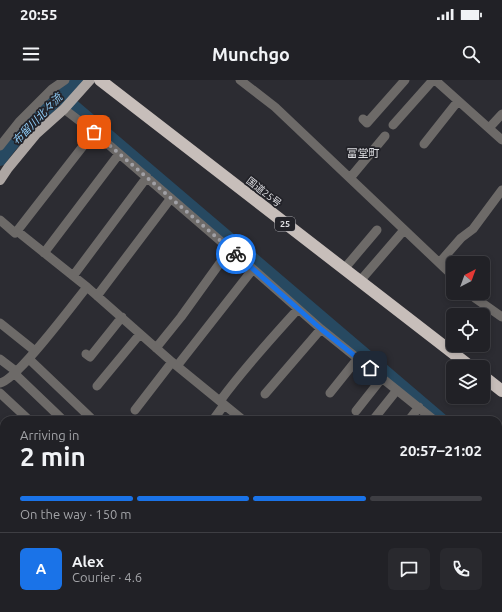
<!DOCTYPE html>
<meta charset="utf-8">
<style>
body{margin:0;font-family:Ubuntu,"Noto Sans JP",sans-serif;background:#29292e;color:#f1f3f6;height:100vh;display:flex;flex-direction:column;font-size:15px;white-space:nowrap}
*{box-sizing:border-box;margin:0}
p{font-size:13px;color:#a2a3a7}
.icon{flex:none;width:22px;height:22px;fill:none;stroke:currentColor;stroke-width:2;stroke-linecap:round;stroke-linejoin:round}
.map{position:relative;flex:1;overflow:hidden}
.side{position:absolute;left:0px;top:336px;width:502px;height:196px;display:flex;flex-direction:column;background:#212126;border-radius:12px 12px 0 0;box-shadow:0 2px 6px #0003,0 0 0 1px #3e3e43}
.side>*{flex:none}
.needle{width:26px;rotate:41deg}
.controls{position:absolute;left:446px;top:176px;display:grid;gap:8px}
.controls a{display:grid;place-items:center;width:44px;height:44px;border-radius:6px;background:#212126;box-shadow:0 2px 6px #0003,0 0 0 1px #3e3e43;font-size:20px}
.pin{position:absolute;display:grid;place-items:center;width:34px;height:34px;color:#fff;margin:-17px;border-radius:8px;box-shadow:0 2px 6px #0006}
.courier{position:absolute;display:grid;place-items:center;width:40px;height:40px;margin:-20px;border:3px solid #1a73e8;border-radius:50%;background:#fff;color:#222;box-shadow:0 1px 5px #0007}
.headline em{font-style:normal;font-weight:700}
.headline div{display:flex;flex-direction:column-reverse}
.headline{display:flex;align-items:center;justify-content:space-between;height:68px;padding:0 20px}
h1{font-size:26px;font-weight:700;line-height:30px}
.bar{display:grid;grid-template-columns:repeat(4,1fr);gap:6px 4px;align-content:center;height:48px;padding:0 20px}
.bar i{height:5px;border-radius:3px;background:#3e3e43}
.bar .on{background:#1a73e8}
.bar p{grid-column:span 4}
.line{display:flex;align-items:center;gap:10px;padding:0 20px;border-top:1px solid #3e3e43}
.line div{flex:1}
.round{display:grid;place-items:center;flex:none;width:42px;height:42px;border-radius:6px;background:#29292e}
.status{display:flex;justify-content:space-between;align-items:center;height:28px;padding:0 20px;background:#212126;direction:ltr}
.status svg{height:11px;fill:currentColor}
header{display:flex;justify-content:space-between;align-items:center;height:52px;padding:0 20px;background:#212126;font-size:18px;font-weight:700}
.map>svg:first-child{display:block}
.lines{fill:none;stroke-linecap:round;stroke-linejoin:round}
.river{stroke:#274961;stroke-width:14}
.street{stroke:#6d6a68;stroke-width:9}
.primary{stroke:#ada6a3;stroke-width:10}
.highway{stroke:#c7beba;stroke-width:12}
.done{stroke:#a0a0a5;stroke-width:4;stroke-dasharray:0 7.2}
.route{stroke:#1a73e8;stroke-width:5}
.labels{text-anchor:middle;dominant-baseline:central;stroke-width:3.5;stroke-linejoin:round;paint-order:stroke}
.shield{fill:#222228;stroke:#a6a6ab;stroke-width:1}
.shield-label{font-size:9px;font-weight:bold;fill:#dfdfe3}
.street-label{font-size:10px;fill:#dfdfe3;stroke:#222228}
.water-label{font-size:11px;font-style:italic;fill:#8fccf7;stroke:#222228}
.neighbourhood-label{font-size:11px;fill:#dfdfe3;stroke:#222228}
</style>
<div class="status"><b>20:55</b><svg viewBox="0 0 49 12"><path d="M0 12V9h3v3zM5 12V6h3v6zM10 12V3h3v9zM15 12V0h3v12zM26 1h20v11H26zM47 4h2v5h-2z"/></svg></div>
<header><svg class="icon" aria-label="menu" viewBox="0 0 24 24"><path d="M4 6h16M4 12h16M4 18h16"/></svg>Munchgo<svg class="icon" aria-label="search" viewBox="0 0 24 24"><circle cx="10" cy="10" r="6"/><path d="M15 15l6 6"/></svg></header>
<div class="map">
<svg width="502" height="532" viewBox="0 0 502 532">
<rect width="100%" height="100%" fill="#2c2c32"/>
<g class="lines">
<path class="river" d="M61,16L441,340
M0,79C21,48 51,27 76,0
M498,388L502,392"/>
<path class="street" d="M240,0L275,27L453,196
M435,0L502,60
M64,29L94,52L253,189L321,249L434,340
M363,39L367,43L405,0
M393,45L433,0
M489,48L502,34
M424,64L458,21
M0,66L19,42L52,9L65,0
M350,98L385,56
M0,140L15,153L17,151L87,207L172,282L243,340
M17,151L94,52
M44,173L119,74
M440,182L461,158L473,149L502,110
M344,189L377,150
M73,196L147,97
M360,201L404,150
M470,213L475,218L502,237
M97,216L171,118
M0,243L35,271
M156,268L181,237L230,169
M86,274L90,277L122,237
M0,279L17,292
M29,279L93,340
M177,286L253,189
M15,294L62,339
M0,303C17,300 73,224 87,207
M97,306L140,254
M0,313L29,340
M330,313L358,278
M265,314L321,249
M220,321C244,288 271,259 298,229
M135,330L172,282
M356,331L382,298
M213,340L224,325
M373,340L397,310
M409,340L419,327
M0,385L4,380
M498,399L502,402
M0,444L4,439
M498,461L502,456
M0,482L4,486
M51,528L56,532
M259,528L263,532
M461,528L466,532
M105,532L108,528
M149,532L152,528
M188,532L191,528
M220,532L223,528
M374,532L377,528
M395,532L398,528
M444,532L447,528
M497,532L502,526"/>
<path class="primary" d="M0,100L8,88L36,54L64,29L90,0"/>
<path class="highway" d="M100,0L471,287
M483,296L502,311"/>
</g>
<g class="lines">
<path class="done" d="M94,52L236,174"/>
<path class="route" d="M236,174L321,249L370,288"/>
</g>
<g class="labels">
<rect class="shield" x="275" y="137" width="20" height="14" rx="3"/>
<g class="shield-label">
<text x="285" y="144">25</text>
</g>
<g class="street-label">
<text transform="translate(264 112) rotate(38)">国道25号</text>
</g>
<g class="water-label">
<text transform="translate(37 39) rotate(-46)">布留川北々流</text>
</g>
<g class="neighbourhood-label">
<text x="363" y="73">富堂町</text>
</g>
</g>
</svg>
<div class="controls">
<a><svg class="needle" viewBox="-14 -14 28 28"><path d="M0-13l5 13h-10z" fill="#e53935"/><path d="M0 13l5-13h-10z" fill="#a2a3a7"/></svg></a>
<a><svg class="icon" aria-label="locate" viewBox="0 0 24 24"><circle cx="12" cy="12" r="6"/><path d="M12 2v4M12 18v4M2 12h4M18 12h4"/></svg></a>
<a><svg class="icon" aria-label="layers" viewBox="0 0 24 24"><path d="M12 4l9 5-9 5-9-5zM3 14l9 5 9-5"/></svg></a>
</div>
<div class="pin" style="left:94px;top:52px;background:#ea580c"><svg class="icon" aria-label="bag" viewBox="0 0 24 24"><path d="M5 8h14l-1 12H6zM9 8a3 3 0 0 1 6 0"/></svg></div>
<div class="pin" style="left:370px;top:288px;background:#1f2937"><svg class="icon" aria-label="home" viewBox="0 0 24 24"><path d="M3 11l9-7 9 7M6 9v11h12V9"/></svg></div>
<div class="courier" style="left:236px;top:174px"><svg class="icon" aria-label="bike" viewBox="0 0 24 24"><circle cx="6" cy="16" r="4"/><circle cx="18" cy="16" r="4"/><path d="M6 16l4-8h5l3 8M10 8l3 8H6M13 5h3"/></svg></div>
<section class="side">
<div class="headline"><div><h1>2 min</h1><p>Arriving in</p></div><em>20:57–21:02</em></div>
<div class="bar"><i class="on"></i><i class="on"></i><i class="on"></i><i></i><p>On the way · 150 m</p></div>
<div class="line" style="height:72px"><b class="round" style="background:#1a73e8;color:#fff">A</b><div><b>Alex</b><p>Courier · 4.6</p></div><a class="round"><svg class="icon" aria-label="chat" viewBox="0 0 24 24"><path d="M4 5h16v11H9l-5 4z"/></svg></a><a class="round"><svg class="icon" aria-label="phone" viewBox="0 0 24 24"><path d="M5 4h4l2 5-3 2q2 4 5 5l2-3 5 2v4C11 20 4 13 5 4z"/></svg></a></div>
</section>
</div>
